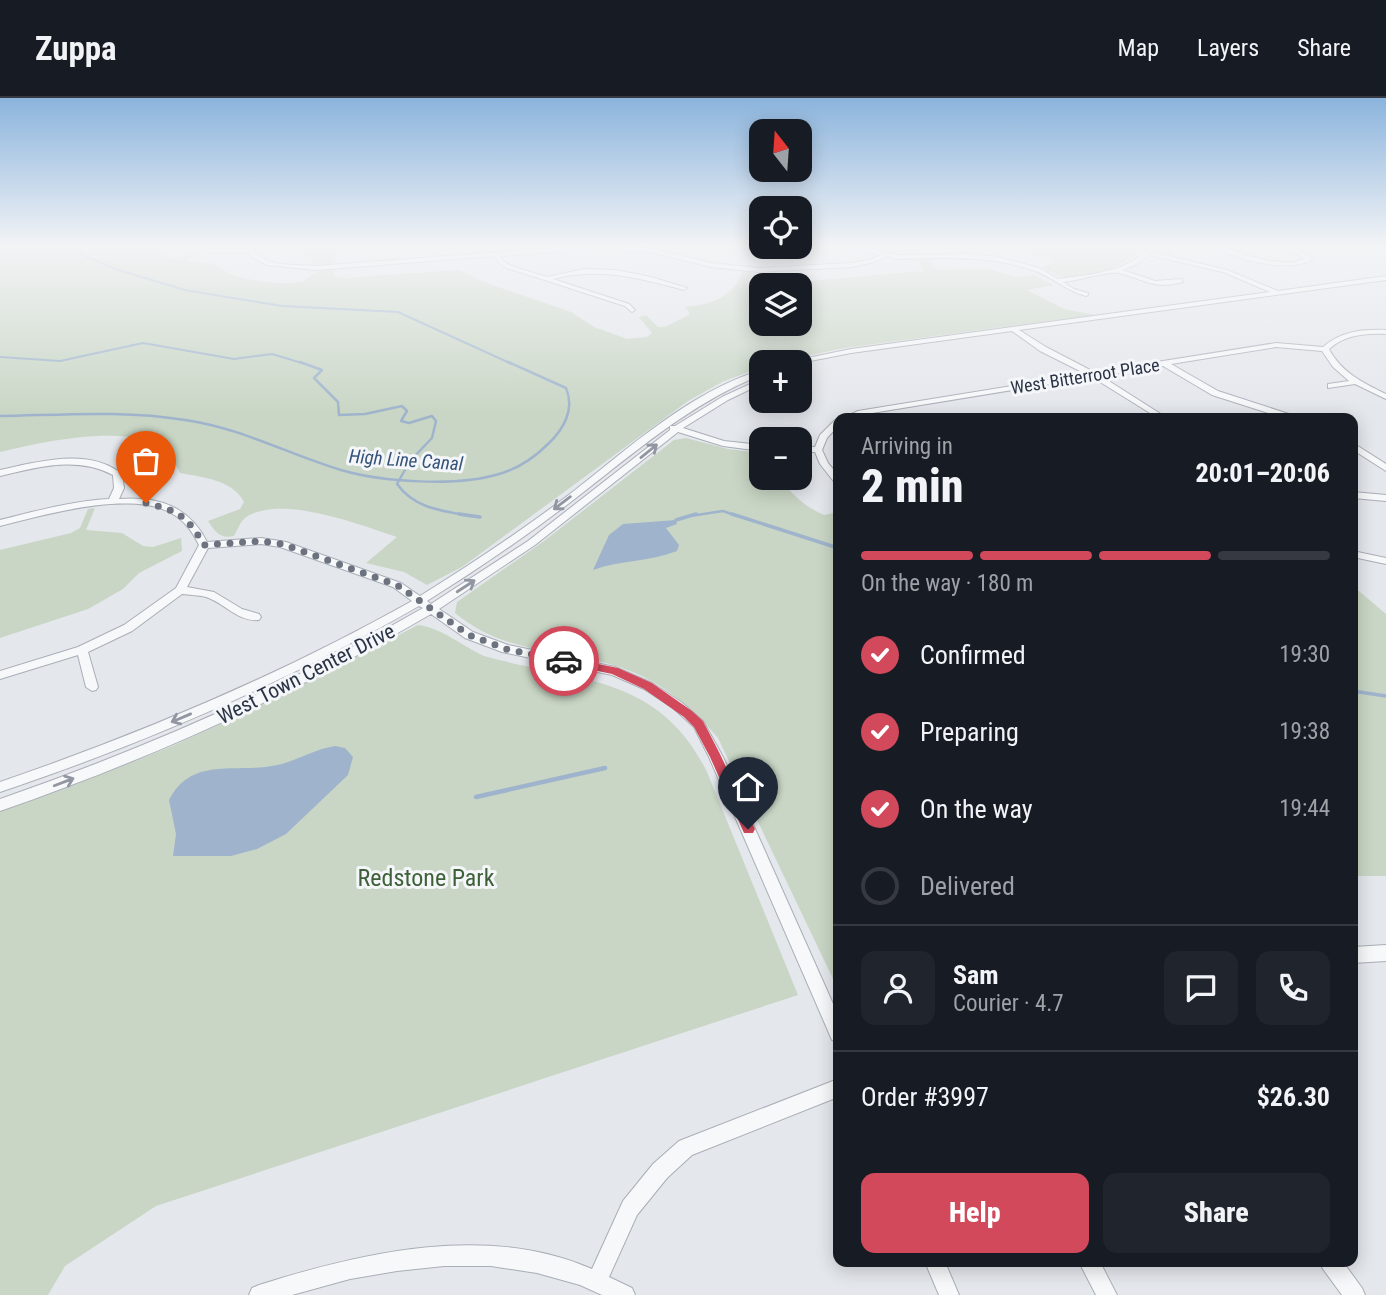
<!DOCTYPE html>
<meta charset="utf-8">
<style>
body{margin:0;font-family:"Roboto Condensed",sans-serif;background:#20242c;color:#f1f3f6;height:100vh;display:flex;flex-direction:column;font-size:26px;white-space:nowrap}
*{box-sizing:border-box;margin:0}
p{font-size:23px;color:#9ea1a6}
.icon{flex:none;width:38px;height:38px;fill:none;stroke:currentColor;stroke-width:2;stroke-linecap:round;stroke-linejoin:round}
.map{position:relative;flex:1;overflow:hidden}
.details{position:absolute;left:833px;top:315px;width:525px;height:854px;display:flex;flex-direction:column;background:#171b24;border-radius:14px;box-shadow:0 4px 18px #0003}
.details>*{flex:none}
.needle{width:46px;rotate:343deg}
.tools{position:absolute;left:749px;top:21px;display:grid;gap:14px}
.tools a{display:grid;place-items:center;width:63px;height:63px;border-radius:14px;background:#171b24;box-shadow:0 4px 18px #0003;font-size:35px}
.pin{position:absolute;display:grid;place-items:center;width:60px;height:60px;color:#fff;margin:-72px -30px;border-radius:50% 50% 50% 0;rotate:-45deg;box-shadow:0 0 7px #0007}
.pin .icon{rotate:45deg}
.courier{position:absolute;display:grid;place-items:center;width:70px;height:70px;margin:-35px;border:5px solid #d1495b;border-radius:50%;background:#fff;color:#222;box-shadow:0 2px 9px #0007}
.head em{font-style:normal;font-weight:800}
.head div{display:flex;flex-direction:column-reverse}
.head{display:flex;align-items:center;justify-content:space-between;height:119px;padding:0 28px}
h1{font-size:46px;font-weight:800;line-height:52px}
.bar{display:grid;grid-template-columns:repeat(4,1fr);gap:10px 7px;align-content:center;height:84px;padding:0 28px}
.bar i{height:9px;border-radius:5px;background:#363941}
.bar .selected{background:#d1495b}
.bar p{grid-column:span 4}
.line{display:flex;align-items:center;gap:18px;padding:0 28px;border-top:2px solid #363941}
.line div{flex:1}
.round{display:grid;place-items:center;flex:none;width:74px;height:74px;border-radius:14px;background:#20242c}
ol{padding:0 28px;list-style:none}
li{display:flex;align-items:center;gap:21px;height:77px}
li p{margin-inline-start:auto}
li .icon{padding:7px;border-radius:50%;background:#d1495b;color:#fff;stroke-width:4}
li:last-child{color:#9ea1a6}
li i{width:38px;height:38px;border:4px solid #363941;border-radius:50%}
.button{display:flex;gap:14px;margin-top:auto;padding:14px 28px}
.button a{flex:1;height:80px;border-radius:14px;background:#d1495b;color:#fff;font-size:28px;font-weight:800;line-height:80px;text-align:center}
.button a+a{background:#20242c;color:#f1f3f6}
header{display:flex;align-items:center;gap:42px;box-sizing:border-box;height:98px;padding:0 35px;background:#171b24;border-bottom:2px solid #363941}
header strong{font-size:33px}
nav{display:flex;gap:38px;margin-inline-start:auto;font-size:24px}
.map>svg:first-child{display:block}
.green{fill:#c9d6c5}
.water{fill:#9fb4cc}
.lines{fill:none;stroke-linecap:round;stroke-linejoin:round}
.stream-far3{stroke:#9fb4cc;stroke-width:2}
.stream-far2{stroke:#9fb4cc;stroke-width:2.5}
.stream-far1{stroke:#9fb4cc;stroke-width:3.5}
.stream{stroke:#9fb4cc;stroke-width:4.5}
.minor-casing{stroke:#a9aeb7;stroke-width:2}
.minor{fill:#f7f8fa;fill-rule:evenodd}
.oneway{stroke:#9196a0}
.route{fill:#d1495b}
.done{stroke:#6c737f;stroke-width:7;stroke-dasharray:0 12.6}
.labels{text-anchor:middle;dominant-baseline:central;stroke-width:6;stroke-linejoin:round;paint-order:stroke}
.far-street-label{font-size:18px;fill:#2b3445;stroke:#f4f6f9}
.far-water-label{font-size:19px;font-style:italic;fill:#34527a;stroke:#f4f6f9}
.street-label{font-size:21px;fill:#2b3445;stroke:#f4f6f9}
.near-park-label{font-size:24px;fill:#3f6138;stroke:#f4f6f9}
</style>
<header>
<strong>Zuppa</strong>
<nav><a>Map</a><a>Layers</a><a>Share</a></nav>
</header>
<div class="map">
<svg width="1386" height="1197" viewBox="0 0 1386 1197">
<rect width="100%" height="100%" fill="#e4e7ec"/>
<path class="green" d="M0,147H149L173,160L204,154L186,163L215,166C230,182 279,188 301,184C308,182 309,178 315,175C320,172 329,172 336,171L333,178L343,180L459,172L481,183L571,214L594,229L627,241L647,239L652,235L639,219L646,217L658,229H665L690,216L685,209C711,207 733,199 743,173L752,174L747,187H761V226H800V187H764L924,173L918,162H928L936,172L989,171L1016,179L1034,177L1053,187L1027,192L1064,211L1095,217L844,250L778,264H761V269L722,284L688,303L462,469L427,487L404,474L366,465L397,439C361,427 279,395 245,420C240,424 237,433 234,438C220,441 215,434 208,423L240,411L244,404C233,382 202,379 180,375C177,369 173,362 169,357C139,321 39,345 0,354Z
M280,147H467L341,156L335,159L331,166L310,167L314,161C303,154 286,158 280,147Z
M968,147H1146C1130,167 1092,180 1066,179C1057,179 1049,173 1041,169L1057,165C1031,152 997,148 968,147Z
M686,340L728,351L761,355V380H781C791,397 806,409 824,417L838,414V884L835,885L718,640C686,602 651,576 602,564C547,550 501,553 455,515L457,504L544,443L674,342Z
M95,410L86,432L122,435L143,448L153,449L181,440L182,453L139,475L123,491L88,511L0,540V452L71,435L80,430L88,411Z
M1353,488L1386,516V778H1353Z
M418,527C442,530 462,548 484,558C576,584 658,575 707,674L798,897L156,1108L65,1168L48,1197H0V713L64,691L170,649L258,609Z"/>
<path class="water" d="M676,422L677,426L666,430L679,447L677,453C649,464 620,462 593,472L609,437L623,426Z
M335,648L345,650L353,659L348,677L286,736L257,751L231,758H173L176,736L169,702C191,657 239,676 277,667C297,663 314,651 335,648Z"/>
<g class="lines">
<path class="stream-far3" d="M60,147L115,171L185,192L282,208L398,214L512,266
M0,259L60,263L143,245L234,261L272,256L305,266"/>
<path class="stream-far2" d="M300,264L322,272L314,280L338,304L339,317L365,316L402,308L407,313L401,323L409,325L432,318L436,323L432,340L410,363L397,386C415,411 443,413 471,418
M0,318C61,317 124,312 185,322C241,330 288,356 341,372C382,384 457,389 499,376C517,371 535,359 548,346C564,331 575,311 566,290L508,264
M690,418L723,413L737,418"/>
<path class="stream-far1" d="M459,416L480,419
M732,416L838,450
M676,422L696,416
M1353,593L1386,598"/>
<path class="stream" d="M476,699L605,670"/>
<defs>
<path id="minor" d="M193,147H202L212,151H248L249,147H255L254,153C267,170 296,166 316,168L592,147L650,150L711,165L759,170L851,165L870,162L880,157L841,147H853L897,157L970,156L998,159L1039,170L1058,181L1095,176L1121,169L1133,163L1153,147L1156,149L1152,154L1227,172L1278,193L1386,178V182L1019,232L1046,249L1094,274L1276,245L1323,249C1341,233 1363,231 1386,232V236C1365,235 1345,237 1329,251C1341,274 1363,285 1386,296V301L1355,286L1328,290V286L1349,283L1333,269L1322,253L1276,249L1171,266L1218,293L1295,318L1296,320H1284L1212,297L1163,268L1101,278L1167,320H1158L1092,279L860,317L853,320H843L858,313L1086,276L1040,253L1012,233L851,255L800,265L788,264L851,251L1270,194L1223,174L1149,157L1137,166L1122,172L1155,183L1181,181L1183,184C1151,192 1146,181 1118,175C1109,173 1076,183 1063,184L1074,191L1088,195V197L1086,198C1064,192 1052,178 1032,172C989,157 943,160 897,161L887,158L874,164L851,169L759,174L711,169L650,154L592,151L500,158L503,163L511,168L547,179L584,171L616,172L651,179L687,190L684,192C639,180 600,169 553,181L629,206L635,212L632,214L625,208L507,170L499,165L494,158L316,172L267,167L252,159L249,155H211Z
M732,147L793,149L790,151L753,152Z
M1212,147C1222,147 1230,152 1239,155C1259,161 1285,169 1305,161L1282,147H1290L1313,161C1289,176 1235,162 1212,147Z
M761,272V277C689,306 633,356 572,403C525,439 477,472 427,503L431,506L437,502L528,443L670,332V328H675L722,299L761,281V286L728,302L683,330L724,343L761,347V353L723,348L678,334L535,447L439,511L473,534L508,547L615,569L652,585L681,604L703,623L723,659L838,917V944L832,942L709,659L694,629L673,610L644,591L612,577L502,554L465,540L431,516C294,596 150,661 0,713V701C147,650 288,588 423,510L419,508C286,584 146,645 0,694V684C143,635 280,577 412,503L393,489L280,449L261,446L208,450L187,489L214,494L242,511L259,516L261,519L259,522C237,524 225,505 206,499C198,497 190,497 182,496L132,533L88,554L98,589L96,592L92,593L86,589L78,557L0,581V573L78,549L124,527L176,490L199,447C192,433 185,423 171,415C131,392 43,417 0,428V422C36,413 72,403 109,401L114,390L113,377C76,358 38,369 0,378V372C38,364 88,349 122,376L124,390L119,401C158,398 189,408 207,444L261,440L286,444L401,485L420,498C472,466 521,433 570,396C629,350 688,295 761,272Z
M835,322H838V328L827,340L822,352L828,365L838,377V386L835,385L820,366L815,354H800V348L815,349L820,337Z
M1353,345L1386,366V373L1353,352Z
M1353,394L1386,397V403L1353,400Z
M1353,453L1386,460V466L1353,459Z
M1386,847V863L1353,865V849Z
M838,981V999L692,1057L667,1080L637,1117L609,1179L632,1190L635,1197H602L580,1187L537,1175L491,1168H444L397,1173L350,1181L292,1197H249L252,1190L259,1187C363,1154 488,1125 592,1171L623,1103L653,1066L679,1043Z
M925,1164H945L959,1197H939Z
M1079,1164H1100L1117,1197H1096Z
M1320,1164H1343L1362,1190L1365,1197H1342L1323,1171Z"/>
</defs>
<use href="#minor" class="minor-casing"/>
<use href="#minor" class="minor"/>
</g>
<defs><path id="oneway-shaft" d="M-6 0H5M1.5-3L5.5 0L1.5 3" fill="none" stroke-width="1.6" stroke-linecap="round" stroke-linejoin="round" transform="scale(1.75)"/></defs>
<g class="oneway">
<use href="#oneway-shaft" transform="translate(649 353) rotate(-39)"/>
<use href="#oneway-shaft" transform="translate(562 405) rotate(143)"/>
<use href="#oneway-shaft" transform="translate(466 488) rotate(-33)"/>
<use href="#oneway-shaft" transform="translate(181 620) rotate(157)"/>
<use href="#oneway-shaft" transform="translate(64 684) rotate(-21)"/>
</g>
<linearGradient id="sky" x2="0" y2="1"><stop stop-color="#8bb4dd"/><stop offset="0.47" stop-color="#f3f4f6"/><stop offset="1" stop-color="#f3f4f6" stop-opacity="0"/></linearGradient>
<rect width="1386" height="315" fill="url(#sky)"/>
<path class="route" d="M564,559L618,570L652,585L692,613L703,623L720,656L755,731L753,735H744L710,659L694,629L684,619L644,591L612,576L560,565V560Z"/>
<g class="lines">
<path class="done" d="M146,405C179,413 187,418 204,447L261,443L282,446L397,487L469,537L506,551L564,563"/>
</g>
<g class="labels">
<g class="far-street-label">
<text transform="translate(1085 278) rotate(-9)">West Bitterroot Place</text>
</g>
<g class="far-water-label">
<text transform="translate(406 362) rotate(4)">High Line Canal</text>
</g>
<g class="street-label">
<text transform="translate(306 576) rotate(-27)">West Town Center Drive</text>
</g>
<g class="near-park-label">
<text x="426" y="780">Redstone Park</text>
</g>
</g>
</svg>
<div class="tools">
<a><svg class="needle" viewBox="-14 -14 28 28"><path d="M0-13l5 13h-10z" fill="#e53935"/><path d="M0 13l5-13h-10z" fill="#9ea1a6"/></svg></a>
<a><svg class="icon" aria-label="locate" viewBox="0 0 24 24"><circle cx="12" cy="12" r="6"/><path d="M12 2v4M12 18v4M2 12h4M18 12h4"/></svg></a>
<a><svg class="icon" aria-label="layers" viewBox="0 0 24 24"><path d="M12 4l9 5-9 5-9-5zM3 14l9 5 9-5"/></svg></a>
<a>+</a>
<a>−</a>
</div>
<div class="pin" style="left:146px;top:405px;background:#ea580c"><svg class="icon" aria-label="bag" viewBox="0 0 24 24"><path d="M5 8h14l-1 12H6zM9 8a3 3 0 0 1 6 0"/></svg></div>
<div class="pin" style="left:748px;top:731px;background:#1f2937"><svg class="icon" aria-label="home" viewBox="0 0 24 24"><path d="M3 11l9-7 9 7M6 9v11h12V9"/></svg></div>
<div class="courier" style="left:564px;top:563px"><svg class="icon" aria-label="car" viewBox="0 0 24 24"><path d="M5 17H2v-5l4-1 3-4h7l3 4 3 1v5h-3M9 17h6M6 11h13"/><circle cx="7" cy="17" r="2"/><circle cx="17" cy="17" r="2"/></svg></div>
<section class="details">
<div class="head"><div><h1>2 min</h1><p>Arriving in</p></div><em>20:01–20:06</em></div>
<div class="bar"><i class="selected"></i><i class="selected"></i><i class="selected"></i><i></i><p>On the way · 180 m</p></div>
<ol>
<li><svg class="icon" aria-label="check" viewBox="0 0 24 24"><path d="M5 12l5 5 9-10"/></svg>Confirmed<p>19:30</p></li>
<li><svg class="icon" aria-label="check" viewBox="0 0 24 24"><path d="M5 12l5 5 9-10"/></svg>Preparing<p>19:38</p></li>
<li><svg class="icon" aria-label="check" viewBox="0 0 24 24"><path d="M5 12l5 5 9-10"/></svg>On the way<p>19:44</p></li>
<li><i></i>Delivered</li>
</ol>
<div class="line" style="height:126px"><a class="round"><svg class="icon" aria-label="person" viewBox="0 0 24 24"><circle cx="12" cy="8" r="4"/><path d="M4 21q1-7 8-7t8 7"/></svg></a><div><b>Sam</b><p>Courier · 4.7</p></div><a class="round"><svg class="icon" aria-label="chat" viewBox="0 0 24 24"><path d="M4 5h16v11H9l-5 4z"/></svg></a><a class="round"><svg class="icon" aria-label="phone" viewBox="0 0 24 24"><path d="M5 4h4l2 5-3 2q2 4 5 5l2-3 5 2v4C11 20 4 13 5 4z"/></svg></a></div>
<div class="line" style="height:91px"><div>Order #3997</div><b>$26.30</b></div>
<div class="button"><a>Help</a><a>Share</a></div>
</section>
</div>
